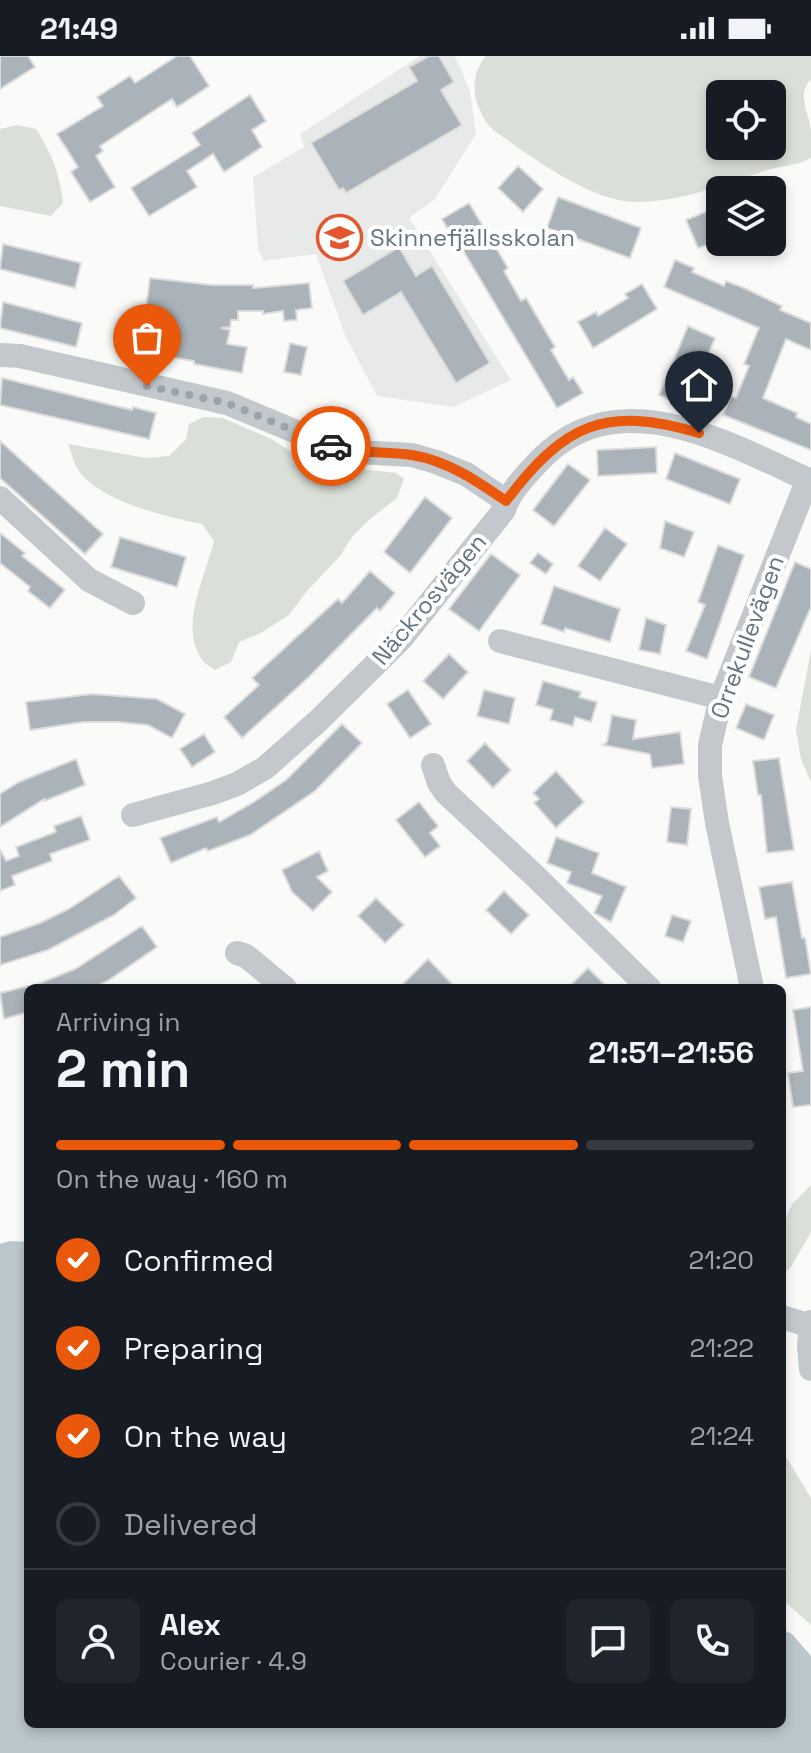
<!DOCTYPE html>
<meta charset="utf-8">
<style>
body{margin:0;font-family:"Space Grotesk",sans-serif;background:#20242c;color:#f1f3f6;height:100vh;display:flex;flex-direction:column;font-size:30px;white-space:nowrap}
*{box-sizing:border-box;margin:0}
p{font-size:26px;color:#9ea1a6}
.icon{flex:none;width:44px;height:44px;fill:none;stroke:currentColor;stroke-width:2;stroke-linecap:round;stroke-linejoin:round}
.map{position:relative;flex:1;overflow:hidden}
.details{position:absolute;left:24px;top:928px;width:762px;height:744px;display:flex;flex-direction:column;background:#171b24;border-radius:12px;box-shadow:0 4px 12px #0003}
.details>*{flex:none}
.fabs{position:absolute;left:706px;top:24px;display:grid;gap:16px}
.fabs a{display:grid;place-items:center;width:80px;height:80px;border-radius:12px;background:#171b24;box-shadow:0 4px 12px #0003;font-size:40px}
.pin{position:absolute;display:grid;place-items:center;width:68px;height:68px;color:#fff;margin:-82px -34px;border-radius:50% 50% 50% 0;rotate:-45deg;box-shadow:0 0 8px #0007}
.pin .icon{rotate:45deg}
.courier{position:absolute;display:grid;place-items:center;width:80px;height:80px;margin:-40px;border:6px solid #ea580c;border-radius:50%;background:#fff;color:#222;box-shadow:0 2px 10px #0007}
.overview em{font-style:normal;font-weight:700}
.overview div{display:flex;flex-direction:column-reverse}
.overview{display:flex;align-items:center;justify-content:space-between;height:136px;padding:0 32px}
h1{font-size:52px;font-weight:700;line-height:60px}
.bar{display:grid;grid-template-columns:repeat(4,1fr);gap:12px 8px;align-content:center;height:96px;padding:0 32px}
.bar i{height:10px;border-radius:6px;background:#363941}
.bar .selected{background:#ea580c}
.bar p{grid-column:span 4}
.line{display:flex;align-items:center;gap:20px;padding:0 32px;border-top:2px solid #363941}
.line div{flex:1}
.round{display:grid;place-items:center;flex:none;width:84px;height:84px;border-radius:12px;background:#20242c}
ol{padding:0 32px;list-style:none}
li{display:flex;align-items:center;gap:24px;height:88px}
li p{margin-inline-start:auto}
li .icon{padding:8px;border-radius:50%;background:#ea580c;color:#fff;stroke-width:4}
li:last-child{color:#9ea1a6}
li i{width:44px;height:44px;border:4px solid #363941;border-radius:50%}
.status{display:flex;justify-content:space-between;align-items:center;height:56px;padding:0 40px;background:#171b24;direction:ltr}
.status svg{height:22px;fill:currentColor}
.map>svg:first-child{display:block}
.built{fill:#e8e9e9}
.green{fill:#dadfd7;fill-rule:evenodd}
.water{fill:#bbc7cb}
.building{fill:#aab3b9;stroke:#dcdcda;stroke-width:2}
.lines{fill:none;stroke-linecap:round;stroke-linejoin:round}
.minor{stroke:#c3c8cc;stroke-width:24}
.done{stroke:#99a4ac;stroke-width:8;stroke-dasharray:0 14.4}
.route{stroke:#ea580c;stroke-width:10}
.labels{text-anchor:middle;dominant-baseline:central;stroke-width:8;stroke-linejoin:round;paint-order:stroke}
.poi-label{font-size:24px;fill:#657683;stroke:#fff;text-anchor:start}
.street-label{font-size:24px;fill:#657683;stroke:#fff}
</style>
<div class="status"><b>21:49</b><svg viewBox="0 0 49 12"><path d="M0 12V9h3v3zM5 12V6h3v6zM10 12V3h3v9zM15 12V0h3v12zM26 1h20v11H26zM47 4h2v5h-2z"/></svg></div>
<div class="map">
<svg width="811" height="1697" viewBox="0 0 811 1697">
<rect width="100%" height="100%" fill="#fafaf8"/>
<path class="built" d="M420,0H455L470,35L476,78L435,143L409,162L511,324L453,351L377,340L345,279L316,198L263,205L258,192L253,121L304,91L300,78Z"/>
<path class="green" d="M486,0H811V23C796,39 809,56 811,75C811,84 811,93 811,102C795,110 780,110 764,115C722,129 681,146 635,146C594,145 543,109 510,86C503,80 492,75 487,67C472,45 469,20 486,0ZM720,38H772V90H720Z
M17,69L36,73C52,97 60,119 63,147L51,160L0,150V73Z
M203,361L223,362L271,383L290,395L297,409L307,402L343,411L396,417L404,423L397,442L370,463L352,481L340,500L307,535L289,559L261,577L239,586L231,606L215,614C211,611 203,607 201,602C179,569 206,519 214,485L202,468C167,461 97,445 77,412C73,405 71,395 68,388L146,402L169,400L186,383L189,368Z
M811,594V726L801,703L796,674Z
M811,1129V1176L791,1211L782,1219V1172L792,1148Z
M782,1394L811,1442V1569L782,1543Z"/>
<path class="water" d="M10,1185L28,1186V1668H782V1573L792,1578L811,1600V1697H0V1188Z"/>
<path class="building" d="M0,0H28L35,11L0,33Z
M177,0H190L209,30L177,51L172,43L100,90L103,95L96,100L115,131L90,146L71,116L78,111L57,78L103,50L97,41L130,20L135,27Z
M429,0H439L454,26L441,34L462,69L346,137L343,132L339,134L311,87L417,25L409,11Z
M250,39L266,65L252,74L262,91L224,116L213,98L187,115L197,131L149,160L131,132L200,89L192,77Z
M518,110L543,133L523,156L498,132Z
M558,141L641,172L630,202L547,172Z
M469,147L508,212L504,215L521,245L526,242L555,291L551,294L569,324L573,321L583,337L557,352L461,191L459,192L442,163Z
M720,150V184L698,192L686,164Z
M3,188L81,207L75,232L0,213Z
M399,191L416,220L432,210L490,307L456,327L401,236L363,259L343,225Z
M675,204L694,212L692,216L724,230L726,225L744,232L782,250L780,254L811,267V294L786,283L763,342L797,357L796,361L811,368V394L723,359L731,340L736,342L749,310L744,308L759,272L664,231Z
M150,222L212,229H253V232L309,227L312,252L296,254L297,264L284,265L283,255L263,258V255H238V264H231L230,271L221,272L230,274L227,288L247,291L242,317L194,308V305L140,296Z
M642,228L657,253L593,292L578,266L596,256L598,260L628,242L625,238Z
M3,246L82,267L76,291L0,272Z
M688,270L715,282L707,301L702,299L689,331L694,333L686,351L659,339Z
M290,287L307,291L301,319L284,316Z
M2,322L132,354L133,351L156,357L149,383L0,349Z
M0,385L103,478L85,498L0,422Z
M656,391L657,417L598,420L597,394Z
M675,397L740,423L730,448L666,423Z
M568,408L590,424L554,470L533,454Z
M425,441L452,462L410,517L384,496Z
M665,465L694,476L684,501L660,492Z
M605,472L627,488L600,525L578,510Z
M0,477L25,497L22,500L65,534L50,552L28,535L30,531L0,507Z
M120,481L186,501L177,531L111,511Z
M718,489L744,499L707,603L686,595L705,549L698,546Z
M538,497L553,508L546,518L530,507Z
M491,498L520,519L479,575L449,553Z
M795,506L811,513V551L776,632L749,621Z
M370,515L395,537L380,555L377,552L311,619L242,682L224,661L259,629L252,622L338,543L342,547Z
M554,530L620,553L610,586L565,572L564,576L541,568Z
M646,562L666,569L660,598L639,594Z
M449,598L468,616L443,643L423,625Z
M543,625L581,636L579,641L597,646L591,666L575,661L573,670L550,664L553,654L536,649Z
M408,634L431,668L410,682L387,648Z
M484,634L515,642L509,668L477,660Z
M92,638L157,643L185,658L172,682L148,669L118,666H83L30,674L26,646Z
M746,648L774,659L764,684L736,672Z
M612,659L636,664L633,683L680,676L684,708L652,712L650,698L603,689L607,686Z
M342,668L362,687L315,735L250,779L208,795L206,792L171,807L160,782L217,761L219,766L254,746L286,724Z
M204,678L215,696L192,711L180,693Z
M485,687L511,714L493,732L467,705Z
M779,702L794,794L767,797L761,739H758L753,705Z
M76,703L85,729L44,745V743L0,771V738L19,726Z
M556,715L584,746L556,772L534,747L539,743L533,737Z
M419,746L438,770L430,777L440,790L425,801L396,764Z
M671,751L691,753L687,789L667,786Z
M81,760L90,784L50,798L52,805L12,820L15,829L0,835V793L6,805L19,800L16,791L56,776L54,770Z
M556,781L599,797L592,817L626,831L611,866L594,857L602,840L567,827L571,816L547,807Z
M319,795L328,815L317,821L332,836L313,855L292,836L282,814Z
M119,820L136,842L114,859L48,894L0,909V881L40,867L69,853Z
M792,826L802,882H805L811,918L786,922L776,861L765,863L759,831Z
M504,835L529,859L511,878L486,854Z
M376,842L404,869L385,887L358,860Z
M672,859L691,865L683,886L665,880Z
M142,870L157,891L109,924L94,932H28L75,913Z
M428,903L456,932H399Z
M588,912L608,932H568Z
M28,930V956L4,963L0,937Z
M811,951V1049L793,1051L788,1017L803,1015L793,954Z"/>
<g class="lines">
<path class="minor" d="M0,299L20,300L227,347L335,392L356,396L412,399L436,406L466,418L506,445
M0,442L89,524L133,547
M500,585L721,642
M433,709L439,727L446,737L534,819L649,932
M133,759L213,737L237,728L265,712L318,665L401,583L504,454C509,436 527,418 540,404C619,323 726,387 811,425
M237,897L246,900L285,932
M752,932L717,767L710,720V689L721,642L808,423
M782,1261L811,1270
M811,1266L809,1290L811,1313"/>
</g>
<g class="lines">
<path class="done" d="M147,330L227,347L331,390"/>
<path class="route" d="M331,390C358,398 384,395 412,399C448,405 477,425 506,445C564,368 605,349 699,377"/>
</g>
<defs>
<symbol id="school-ring" viewBox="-11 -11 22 22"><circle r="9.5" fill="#fff" stroke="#e4572e" stroke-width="1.5"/><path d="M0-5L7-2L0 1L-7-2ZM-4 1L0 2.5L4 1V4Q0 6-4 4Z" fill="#e4572e"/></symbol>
</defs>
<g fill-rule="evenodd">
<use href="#school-ring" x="314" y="156" width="51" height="51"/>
</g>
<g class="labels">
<g class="poi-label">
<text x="370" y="181">Skinnefjällsskolan</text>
</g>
<g class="street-label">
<text transform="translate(429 543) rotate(-50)">Näckrosvägen</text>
<text transform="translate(747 581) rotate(-70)">Orrekullevägen</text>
</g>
</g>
</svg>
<div class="fabs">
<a><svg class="icon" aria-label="locate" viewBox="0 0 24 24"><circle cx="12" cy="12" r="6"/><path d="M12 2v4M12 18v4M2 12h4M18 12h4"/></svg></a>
<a><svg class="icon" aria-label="layers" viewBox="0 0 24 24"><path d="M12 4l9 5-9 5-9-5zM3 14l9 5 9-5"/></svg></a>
</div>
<div class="pin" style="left:147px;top:330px;background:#ea580c"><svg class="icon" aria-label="bag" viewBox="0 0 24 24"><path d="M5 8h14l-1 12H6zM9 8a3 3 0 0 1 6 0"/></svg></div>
<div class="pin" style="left:699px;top:377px;background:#1f2937"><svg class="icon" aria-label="home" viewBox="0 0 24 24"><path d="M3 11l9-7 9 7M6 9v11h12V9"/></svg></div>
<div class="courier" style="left:331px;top:390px"><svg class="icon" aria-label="car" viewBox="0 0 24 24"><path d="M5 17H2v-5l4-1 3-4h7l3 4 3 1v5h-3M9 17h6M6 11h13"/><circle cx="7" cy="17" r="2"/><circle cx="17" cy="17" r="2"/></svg></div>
<section class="details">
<div class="overview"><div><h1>2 min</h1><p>Arriving in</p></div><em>21:51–21:56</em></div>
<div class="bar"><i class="selected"></i><i class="selected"></i><i class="selected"></i><i></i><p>On the way · 160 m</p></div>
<ol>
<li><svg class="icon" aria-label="check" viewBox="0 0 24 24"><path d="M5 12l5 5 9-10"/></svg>Confirmed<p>21:20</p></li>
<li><svg class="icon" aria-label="check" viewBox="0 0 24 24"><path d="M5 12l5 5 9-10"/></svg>Preparing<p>21:22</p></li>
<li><svg class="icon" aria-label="check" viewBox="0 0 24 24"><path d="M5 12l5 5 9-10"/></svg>On the way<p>21:24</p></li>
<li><i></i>Delivered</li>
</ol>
<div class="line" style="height:144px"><a class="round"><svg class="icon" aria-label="person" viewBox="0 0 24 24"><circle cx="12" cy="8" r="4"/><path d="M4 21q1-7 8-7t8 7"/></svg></a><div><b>Alex</b><p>Courier · 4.9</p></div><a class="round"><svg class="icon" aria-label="chat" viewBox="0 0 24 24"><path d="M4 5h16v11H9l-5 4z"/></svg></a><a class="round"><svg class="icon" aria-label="phone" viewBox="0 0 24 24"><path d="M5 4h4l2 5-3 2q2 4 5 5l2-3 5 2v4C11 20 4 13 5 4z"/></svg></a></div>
</section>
</div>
